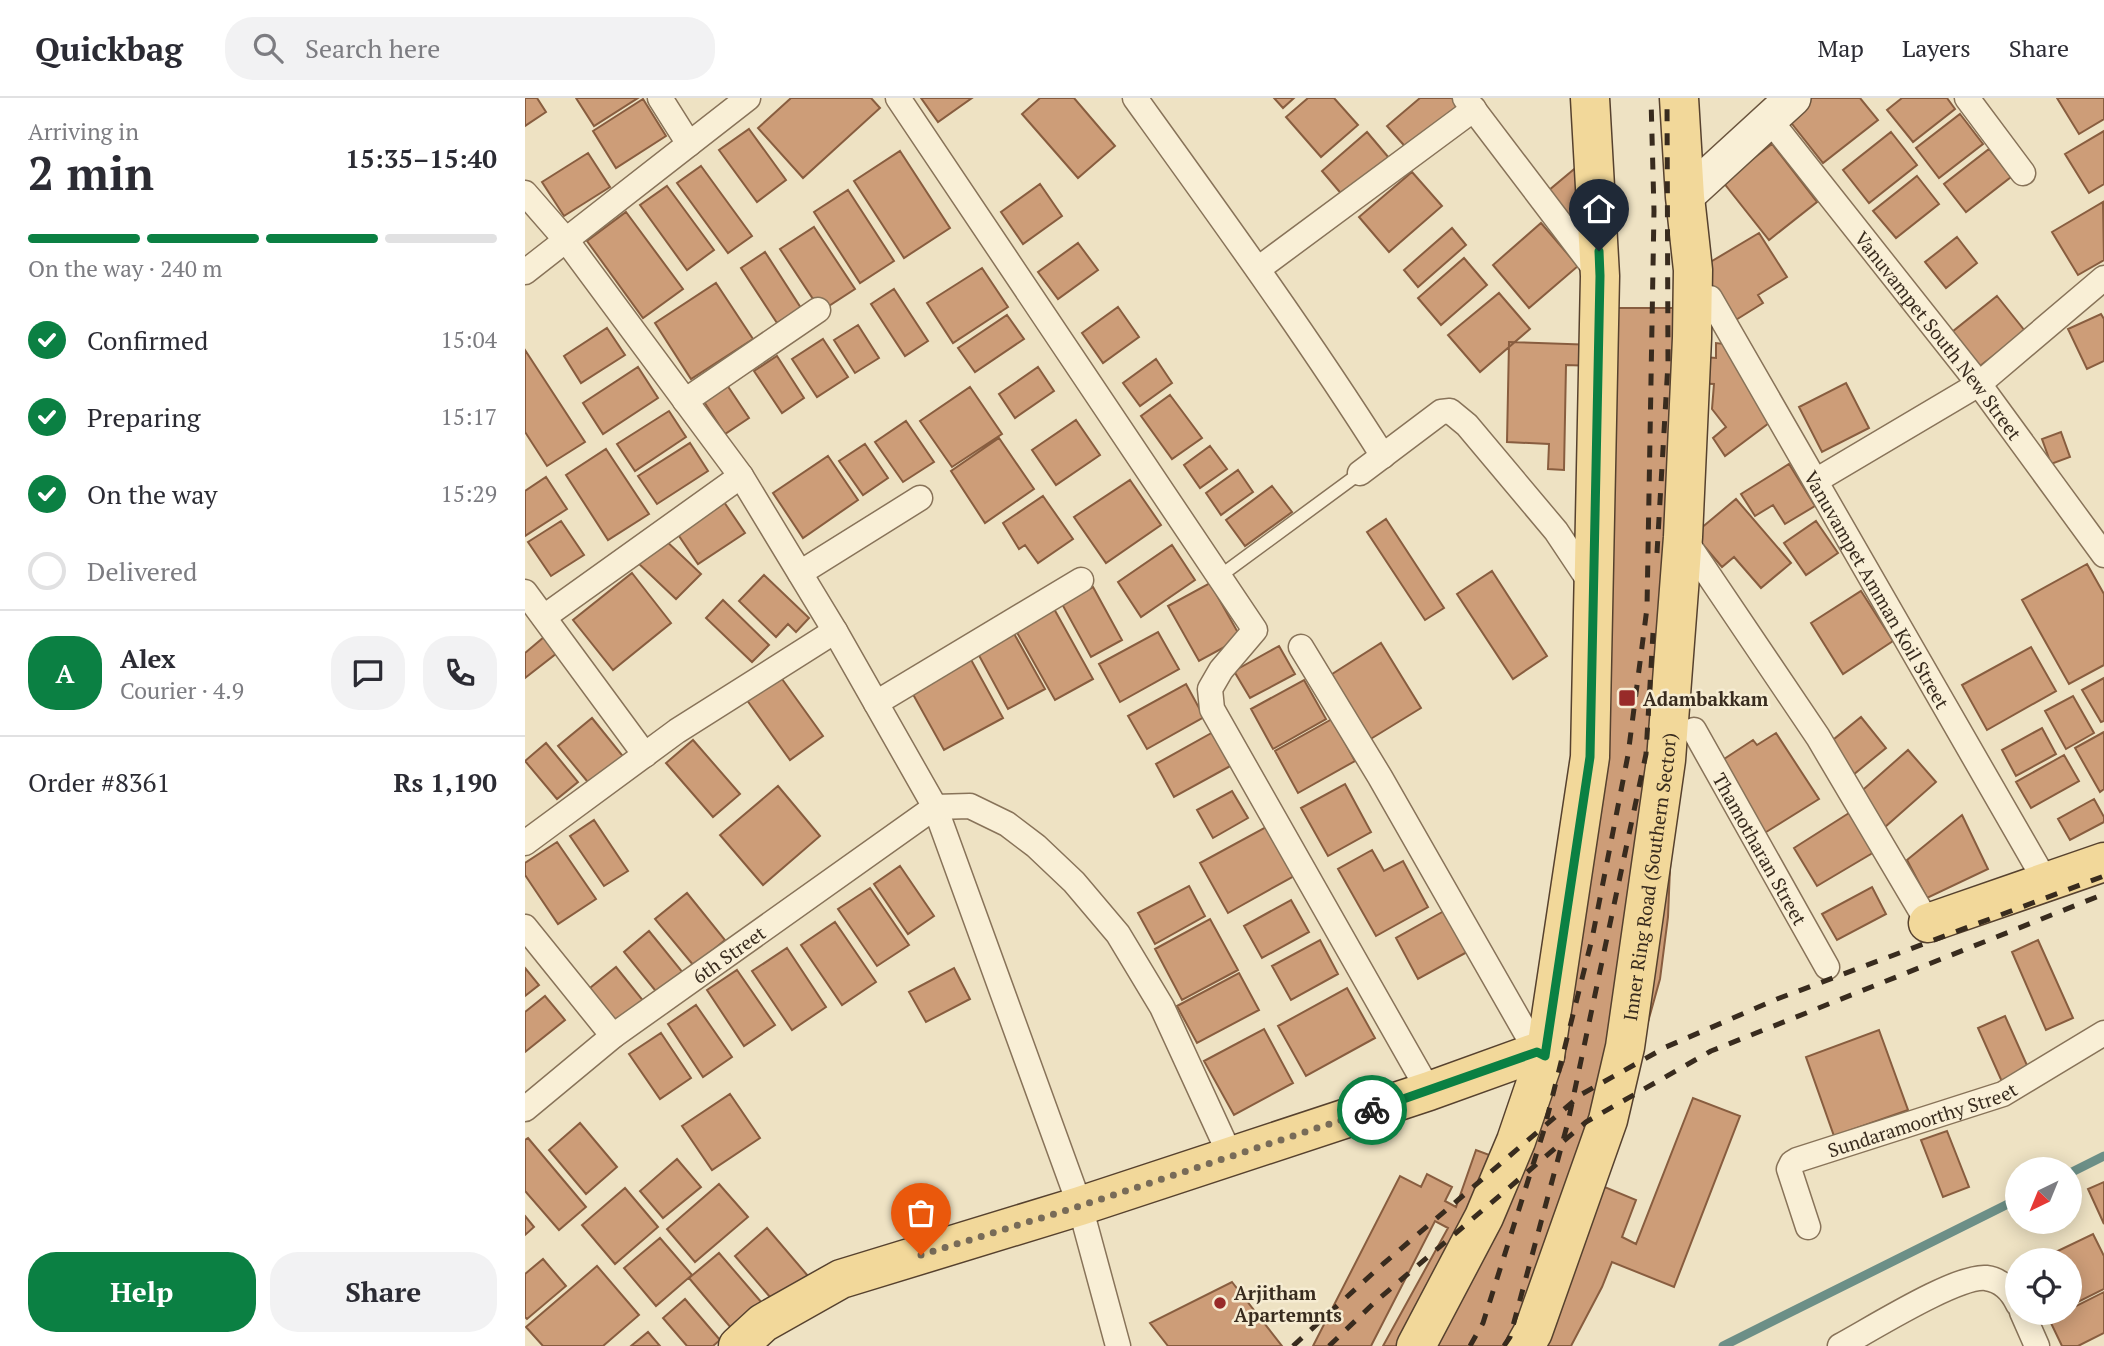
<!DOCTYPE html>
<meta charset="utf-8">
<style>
body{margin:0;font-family:"PT Serif",serif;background:#f2f2f3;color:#2b2b33;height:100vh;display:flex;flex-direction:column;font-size:26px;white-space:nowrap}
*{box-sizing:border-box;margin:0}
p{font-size:23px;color:#7c7c81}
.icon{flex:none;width:38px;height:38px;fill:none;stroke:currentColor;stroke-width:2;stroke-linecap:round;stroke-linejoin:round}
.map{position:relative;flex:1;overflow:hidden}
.drawer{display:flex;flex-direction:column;background:#fff;width:525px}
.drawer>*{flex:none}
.needle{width:46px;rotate:223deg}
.tools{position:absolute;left:1480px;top:1059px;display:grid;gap:14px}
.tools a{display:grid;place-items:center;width:77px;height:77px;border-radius:50%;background:#fff;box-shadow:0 4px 18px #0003;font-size:35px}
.pin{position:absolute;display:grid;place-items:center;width:60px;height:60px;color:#fff;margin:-72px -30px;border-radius:50% 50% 50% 0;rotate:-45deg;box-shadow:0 0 7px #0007}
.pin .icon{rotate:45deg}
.courier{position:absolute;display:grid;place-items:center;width:70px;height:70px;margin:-35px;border:5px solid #0b8043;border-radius:50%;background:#fff;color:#222;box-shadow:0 2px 9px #0007}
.summary em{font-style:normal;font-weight:800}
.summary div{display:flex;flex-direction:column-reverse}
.summary{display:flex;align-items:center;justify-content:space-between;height:119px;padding:0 28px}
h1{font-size:46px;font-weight:800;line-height:52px}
.bar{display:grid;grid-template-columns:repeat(4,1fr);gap:10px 7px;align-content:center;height:84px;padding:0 28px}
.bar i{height:9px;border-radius:5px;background:#e1e1e2}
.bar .on{background:#0b8043}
.bar p{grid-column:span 4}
.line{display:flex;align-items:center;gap:18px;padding:0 28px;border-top:2px solid #e1e1e2}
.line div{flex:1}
.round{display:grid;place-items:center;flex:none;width:74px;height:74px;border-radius:28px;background:#f2f2f3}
ol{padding:0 28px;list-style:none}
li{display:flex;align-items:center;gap:21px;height:77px}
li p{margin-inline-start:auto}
li .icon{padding:7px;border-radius:50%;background:#0b8043;color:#fff;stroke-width:4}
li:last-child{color:#7c7c81}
li i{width:38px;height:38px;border:4px solid #e1e1e2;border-radius:50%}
.action{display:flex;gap:14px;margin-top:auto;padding:14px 28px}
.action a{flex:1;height:80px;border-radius:28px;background:#0b8043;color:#fff;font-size:28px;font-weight:800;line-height:80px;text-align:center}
.action a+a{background:#f2f2f3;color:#2b2b33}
header{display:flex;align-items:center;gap:42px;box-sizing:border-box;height:98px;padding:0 35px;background:#fff;border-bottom:2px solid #e1e1e2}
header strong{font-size:33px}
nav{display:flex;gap:38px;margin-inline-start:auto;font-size:24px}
.search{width:490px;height:63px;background:#f2f2f3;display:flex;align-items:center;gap:18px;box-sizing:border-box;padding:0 24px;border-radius:28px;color:#7c7c81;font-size:26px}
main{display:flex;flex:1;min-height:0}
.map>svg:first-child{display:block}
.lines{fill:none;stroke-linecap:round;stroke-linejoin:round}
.stream{stroke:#6c8f87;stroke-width:9}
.building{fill:#cd9d78;stroke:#885d3f;stroke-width:2}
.lane-casing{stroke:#887359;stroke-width:15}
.street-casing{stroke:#887359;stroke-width:27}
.secondary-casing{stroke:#6a543d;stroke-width:38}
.primary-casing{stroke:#56412e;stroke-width:41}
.lane{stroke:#f9efd6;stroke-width:12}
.street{stroke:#f9efd6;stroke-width:24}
.secondary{stroke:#f9efd6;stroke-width:35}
.primary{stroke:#f2d89a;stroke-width:38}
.rail{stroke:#382b1e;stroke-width:5;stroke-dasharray:12 12;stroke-linecap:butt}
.done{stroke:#786b58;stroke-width:7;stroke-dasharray:0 12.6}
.route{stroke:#0b8043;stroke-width:9}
.poi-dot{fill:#982b29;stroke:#f6ecd2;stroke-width:2.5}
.labels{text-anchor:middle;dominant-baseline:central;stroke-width:5;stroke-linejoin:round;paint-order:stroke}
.street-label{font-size:19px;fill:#382b1e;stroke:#f6ecd2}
.poi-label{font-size:19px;font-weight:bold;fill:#382b1e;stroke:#f6ecd2;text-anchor:start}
</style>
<header>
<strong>Quickbag</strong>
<div class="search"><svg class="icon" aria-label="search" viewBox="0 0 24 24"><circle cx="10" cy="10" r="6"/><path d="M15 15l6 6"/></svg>Search here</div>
<nav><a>Map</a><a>Layers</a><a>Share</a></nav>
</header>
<main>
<section class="drawer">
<div class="summary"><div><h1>2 min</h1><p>Arriving in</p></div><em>15:35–15:40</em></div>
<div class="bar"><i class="on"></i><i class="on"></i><i class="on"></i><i></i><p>On the way · 240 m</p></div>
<ol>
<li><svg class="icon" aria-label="check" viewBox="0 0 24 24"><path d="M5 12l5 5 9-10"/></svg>Confirmed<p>15:04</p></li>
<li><svg class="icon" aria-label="check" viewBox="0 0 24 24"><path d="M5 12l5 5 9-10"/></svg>Preparing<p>15:17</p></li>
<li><svg class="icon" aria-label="check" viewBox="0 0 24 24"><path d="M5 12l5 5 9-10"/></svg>On the way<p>15:29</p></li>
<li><i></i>Delivered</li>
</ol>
<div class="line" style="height:126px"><b class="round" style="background:#0b8043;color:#fff">A</b><div><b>Alex</b><p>Courier · 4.9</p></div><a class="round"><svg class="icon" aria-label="chat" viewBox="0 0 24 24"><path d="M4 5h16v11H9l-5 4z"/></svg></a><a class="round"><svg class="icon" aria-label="phone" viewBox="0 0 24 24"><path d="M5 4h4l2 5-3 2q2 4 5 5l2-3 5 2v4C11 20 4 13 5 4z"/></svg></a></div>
<div class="line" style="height:91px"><div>Order #8361</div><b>Rs 1,190</b></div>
<div class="action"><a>Help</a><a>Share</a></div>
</section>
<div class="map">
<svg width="1579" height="1248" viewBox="0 0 1579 1248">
<rect width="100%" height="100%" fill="#eee2c3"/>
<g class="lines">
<path class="stream" d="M1545,1075L1579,1058
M1198,1248L1493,1101"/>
</g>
<path class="building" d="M0,0H12L21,14L0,28Z
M51,0H113L69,28Z
M266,0H346L355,10L278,80L233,30Z
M396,0H447L413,24Z
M515,0H549L590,48L553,80L497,16Z
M749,0H769L758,10Z
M783,0H809L833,27L796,59L761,19Z
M895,0H927L935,10L884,53L862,28Z
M1282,0H1335L1353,22L1298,65L1260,17Z
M1377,0H1422L1430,11L1388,44L1362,12Z
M1532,0H1579V21L1554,36Z
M118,1L141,38L91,70L68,33Z
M1435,16L1458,46L1414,80L1391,50Z
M224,31L261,82L232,104L194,52Z
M1579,33V86L1564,95L1540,56Z
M842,34L864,60L819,99L797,73Z
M1366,34L1392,67L1344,105L1318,72Z
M1247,46L1292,104L1244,142L1198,84Z
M1464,51L1486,79L1441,114L1419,86Z
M375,53L425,130L379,160L329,83Z
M63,55L85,89L39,118L17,84Z
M1054,67L1050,129L1023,93Z
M176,68L227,138L203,155L152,85Z
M887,74L917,108L864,154L834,119Z
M1392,78L1414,106L1371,140L1348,113Z
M515,86L537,118L498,146L476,114Z
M142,88L189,152L162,172L115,107Z
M323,92L369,163L335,185L289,114Z
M1578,104L1579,162L1553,177L1527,134Z
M101,114L158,191L118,220L62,143Z
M1016,125L1053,168L1004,210L968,167Z
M289,129L330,191L296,213L255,151Z
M927,130L941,147L893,189L879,172Z
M1234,135L1262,179L1233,197L1238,205L1206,225L1172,172Z
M1432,139L1452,165L1421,190L1400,164Z
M553,145L573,172L533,201L513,174Z
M240,154L276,210L252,225L216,170Z
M939,160L962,187L916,227L893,200Z
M457,170L483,209L428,245L402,205Z
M191,185L228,241L166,281L130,225Z
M369,191L403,243L380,258L346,206Z
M974,195L1005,231L955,274L923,237Z
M1472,198L1500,233L1455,268L1427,234Z
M593,209L614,239L578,265L557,235Z
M1073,210H1168L1166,258L1191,260V245L1208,247L1252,319L1200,358L1188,340L1201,329L1187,311L1189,286L1165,285L1143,819L1135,881L1077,1088L1111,1102L1097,1139L1111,1146L1168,1000L1215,1018L1149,1189L1087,1164L1077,1189L1046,1248H858L923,1130L910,1123L846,1248H788L875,1078L896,1089L902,1076L927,1089L920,1103L931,1109L951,1052L991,1067L1041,853L1070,268L1041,267L1039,372L1023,371L1024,346L982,344L984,244L1071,247Z
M1576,216L1579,221V263L1562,271L1543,231Z
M482,217L499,241L450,274L433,250Z
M333,227L354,260L330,275L309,242Z
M82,230L100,257L56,285L39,258Z
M298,241L323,279L292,299L267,261Z
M0,252L60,344L22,368L0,334Z
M252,258L279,300L257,315L229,273Z
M631,261L647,285L615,308L598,285Z
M113,269L133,300L78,336L58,305Z
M513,269L529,293L490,320L474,296Z
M200,284L224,320L200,336L176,299Z
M1321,285L1344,330L1297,354L1274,309Z
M445,289L477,336L427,369L395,323Z
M645,297L677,340L647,361L616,318Z
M144,313L161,339L110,373L92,346Z
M551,322L575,357L531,387L507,352Z
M381,323L409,364L378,384L350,344Z
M1536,334L1545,359L1526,366L1517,341Z
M474,340L509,391L460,425L426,373Z
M165,345L183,373L132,406L113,378Z
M340,346L363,380L338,397L314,363Z
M685,348L702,371L675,390L659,367Z
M81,351L124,416L83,442L41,377Z
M303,358L333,402L278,440L248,395Z
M1264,366L1290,408L1260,426L1248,407L1230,418L1216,396Z
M713,372L728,394L696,417L681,395Z
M21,379L42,411L0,438V393Z
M605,382L636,427L581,465L549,419Z
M747,388L767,414L720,448L701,422Z
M518,398L548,441L513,465L500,447L494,451L478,425Z
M1211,401L1266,465L1236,490L1209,459L1197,469L1169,436Z
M199,404L220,435L173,466L152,435Z
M861,421L919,510L900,522L842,434Z
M36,423L59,457L26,478L3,444Z
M1291,423L1313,455L1281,477L1259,445Z
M136,438L176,476L151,501L112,464Z
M647,447L670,482L616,519L593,484Z
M1562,466L1579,496V567L1544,586L1497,502Z
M967,473L1022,558L988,581L932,496Z
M107,475L146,525L88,572L48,522Z
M239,477L284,520L271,534L263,526L251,539L214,503Z
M685,485L716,540L674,563L643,508Z
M568,489L597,542L566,559L537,506Z
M1336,493L1368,543L1318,576L1286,525Z
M198,502L244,547L227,564L181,520Z
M528,509L568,581L530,602L490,531Z
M487,532L520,591L483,611L451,552Z
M633,534L654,571L595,604L574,566Z
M19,539L32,555L0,580V555Z
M856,545L896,610L844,642L804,578Z
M754,548L770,576L725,600L709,573Z
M1506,549L1531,593L1462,632L1437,587Z
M444,558L478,620L419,652L385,591Z
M252,574L298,638L265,662L219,598Z
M1579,580V623L1576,624L1557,592Z
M779,582L801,621L748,651L726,611Z
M661,586L679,619L622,651L603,618Z
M1548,598L1569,635L1541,651L1520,613Z
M1336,619L1361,650L1328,677L1303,646Z
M67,620L101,662L67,689L33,648Z
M807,621L830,663L773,695L750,653Z
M1517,630L1531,656L1491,678L1477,652Z
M690,633L709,666L649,699L631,666Z
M1579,634V691L1575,694L1550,650Z
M1251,635L1294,701L1238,736L1193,665L1228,642L1232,647Z
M168,642L215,696L188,719L141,665Z
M21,645L53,684L32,701L0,663Z
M1383,652L1411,684L1360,729L1332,697Z
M1539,657L1554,683L1506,710L1491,684Z
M820,686L846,734L803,758L776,710Z
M253,688L295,738L238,787L195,737Z
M707,693L723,720L688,740L672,712Z
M1569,701L1579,719V724L1545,742L1533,721Z
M1324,715L1351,753L1292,788L1269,750Z
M1437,717L1463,771L1402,800L1382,762Z
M69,722L103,773L79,788L45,738Z
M741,729L769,778L703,815L675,765Z
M32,744L71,801L33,826L0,777V765Z
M847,752L859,773L878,763L903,809L851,838L813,771Z
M375,768L409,818L383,836L349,786Z
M664,788L680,818L630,846L613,815Z
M1347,789L1361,816L1312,842L1297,816Z
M345,790L384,847L352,868L313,811Z
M162,795L200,842L169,868L130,821Z
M766,802L784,834L737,860L719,828Z
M919,813L942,854L893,881L871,840Z
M685,821L713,872L657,902L630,851Z
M310,824L351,884L317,907L276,847Z
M124,833L159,876L134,897L99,854Z
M795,842L813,876L766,902L747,868Z
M1513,842L1548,920L1521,932L1487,854Z
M262,850L301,909L267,932L227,873Z
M91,869L120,905L90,930L60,894Z
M0,870L14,887L0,898Z
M429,870L445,901L401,924L384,894Z
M212,872L250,927L219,948L182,892Z
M714,875L734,912L672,945L652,908Z
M822,890L850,940L781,978L753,928Z
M20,898L40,922L0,954V914Z
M171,907L207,959L178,979L143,926Z
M1480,918L1505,974L1478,986L1453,930Z
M739,931L768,985L709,1017L679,963Z
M1354,932L1383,1012L1309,1038L1281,959Z
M136,935L166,980L135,1001L104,956Z
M205,996L235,1040L187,1072L157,1028Z
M55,1025L92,1069L61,1096L24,1052Z
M1422,1033L1444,1089L1418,1099L1396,1042Z
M3,1040L61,1109L34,1132L0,1093V1042Z
M152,1061L176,1089L138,1120L115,1093Z
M1579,1084V1126L1563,1091Z
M194,1086L223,1119L170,1164L142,1131Z
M100,1090L133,1129L90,1166L57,1127Z
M0,1118L9,1129L0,1137Z
M242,1130L283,1178L251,1206L210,1158Z
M1568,1136L1579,1158V1191L1545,1208V1162H1514Z
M135,1140L167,1177L131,1208L99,1170Z
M194,1155L237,1205L207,1231L164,1180Z
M18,1161L41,1188L2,1221L0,1219V1176Z
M72,1168L114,1217L78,1248H18L1,1229Z
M707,1184L757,1248H643L625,1225Z
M1579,1194V1235L1553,1248H1537L1524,1221L1538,1214H1545V1211Z
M160,1201L195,1242L188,1248H162L138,1220Z
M123,1234L135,1248H106Z"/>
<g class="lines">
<defs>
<path id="lane" d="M695,478L835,375"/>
<g id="street">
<path d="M135,0L164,46"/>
<path d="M373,0L730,532L696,572L685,591L687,611L904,993"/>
<path d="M610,0C695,118 780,235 858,358"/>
<path d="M940,0L1073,175"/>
<path d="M1442,0L1498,75"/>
<path id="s1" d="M1244,21L1454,286L1579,457"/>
<path d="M0,95L41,142L216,378L310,533L410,709L555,1108L593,1248"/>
<path d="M733,171L949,11"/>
<path d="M0,174L223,0"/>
<path id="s2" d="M1185,200L1521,784"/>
<path d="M160,303L293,212"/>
<path d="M835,375L916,314L925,313L942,327L1031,433L1067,487"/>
<path d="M1292,382L1454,286L1579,180"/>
<path d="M1158,439L1293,639L1403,825"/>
<path d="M275,475L395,400"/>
<path d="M0,494L120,657"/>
<path d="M19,519L216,378"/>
<path d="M776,549L855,679L1012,954"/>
<path d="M351,605L556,482"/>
<path id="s3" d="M1169,632L1302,869"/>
<path d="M0,745L152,633L310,533"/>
<path d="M0,829L88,938"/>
<path id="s4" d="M0,1011L88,938L410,709L445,708L482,726L511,748L549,784L593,836L637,909L705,1057"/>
<path id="s5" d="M1283,1129L1264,1071L1267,1065L1272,1062L1478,996L1579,935"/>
<path d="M1497,1214L1512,1248"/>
<path d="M1315,1248C1345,1232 1432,1177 1461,1180C1476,1182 1487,1193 1493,1206"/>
</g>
<path id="secondary" d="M1160,99L1268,0"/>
<g id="primary">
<path d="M1403,825L1579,764"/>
<path d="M213,1248L238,1225L316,1181L555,1108L904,993L1012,954L1020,958"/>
<path d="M891,1248L959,1119L991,1043L1020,958L1065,659L1075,178L1065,0"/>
<path id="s6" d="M1000,1248L1008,1234L1083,1022L1100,949L1141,662L1158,439L1167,240L1168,172L1160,99L1154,0"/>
</g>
</defs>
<use href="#lane" class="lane-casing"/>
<use href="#street" class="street-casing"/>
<use href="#secondary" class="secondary-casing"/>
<use href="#primary" class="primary-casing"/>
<use href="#lane" class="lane"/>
<use href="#street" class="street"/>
<use href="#secondary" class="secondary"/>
<use href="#primary" class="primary"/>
<path class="rail" d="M1132,455L1143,265L1142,0
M768,1248L858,1166L1057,996L1141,949L1252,901L1579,778
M804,1248L850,1204L1061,1024L1186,953L1579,796
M945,1248L958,1225L1019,1032L1067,841L1103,657L1122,510L1129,113L1126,0
M979,1248L985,1239L1043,1024L1121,656L1128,535"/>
</g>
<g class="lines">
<path class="done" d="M396,1157L555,1108L847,1012"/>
<path class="route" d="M847,1012L1012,954L1020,958L1065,659L1075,178L1074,153"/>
</g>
<g class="poi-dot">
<rect x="1093" y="591" width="18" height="18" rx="3.5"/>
<circle cx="695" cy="1205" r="7"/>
</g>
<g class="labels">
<g class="street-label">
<text stroke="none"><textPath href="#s1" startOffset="275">Vanuvampet South New Street</textPath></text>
<text stroke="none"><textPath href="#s2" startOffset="336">Vanuvampet Amman Koil Street</textPath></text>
<text stroke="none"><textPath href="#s3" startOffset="136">Thamotharan Street</textPath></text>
<text stroke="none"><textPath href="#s6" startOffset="488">Inner Ring Road (Southern Sector)</textPath></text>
<text stroke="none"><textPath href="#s4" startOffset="256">6th Street</textPath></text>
<text stroke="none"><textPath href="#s5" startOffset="205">Sundaramoorthy Street</textPath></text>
</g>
<g class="poi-label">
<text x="1118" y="600">Adambakkam</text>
<text x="709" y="1194">Arjitham<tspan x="709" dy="22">Apartemnts</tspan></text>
</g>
</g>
</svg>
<div class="tools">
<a><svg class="needle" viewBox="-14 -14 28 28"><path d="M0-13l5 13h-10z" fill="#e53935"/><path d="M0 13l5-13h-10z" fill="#7c7c81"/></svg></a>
<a><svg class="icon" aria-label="locate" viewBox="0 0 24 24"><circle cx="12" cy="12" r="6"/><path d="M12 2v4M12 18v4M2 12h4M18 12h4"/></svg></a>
</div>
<div class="pin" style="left:396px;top:1157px;background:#ea580c"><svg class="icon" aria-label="bag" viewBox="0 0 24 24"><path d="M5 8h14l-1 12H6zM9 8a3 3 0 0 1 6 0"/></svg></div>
<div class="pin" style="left:1074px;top:153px;background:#1f2937"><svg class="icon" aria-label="home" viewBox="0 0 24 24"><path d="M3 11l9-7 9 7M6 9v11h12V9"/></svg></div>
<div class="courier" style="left:847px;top:1012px"><svg class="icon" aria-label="bike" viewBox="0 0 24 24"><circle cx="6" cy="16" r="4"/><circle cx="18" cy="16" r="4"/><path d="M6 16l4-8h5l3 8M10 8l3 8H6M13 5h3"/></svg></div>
</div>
</main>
